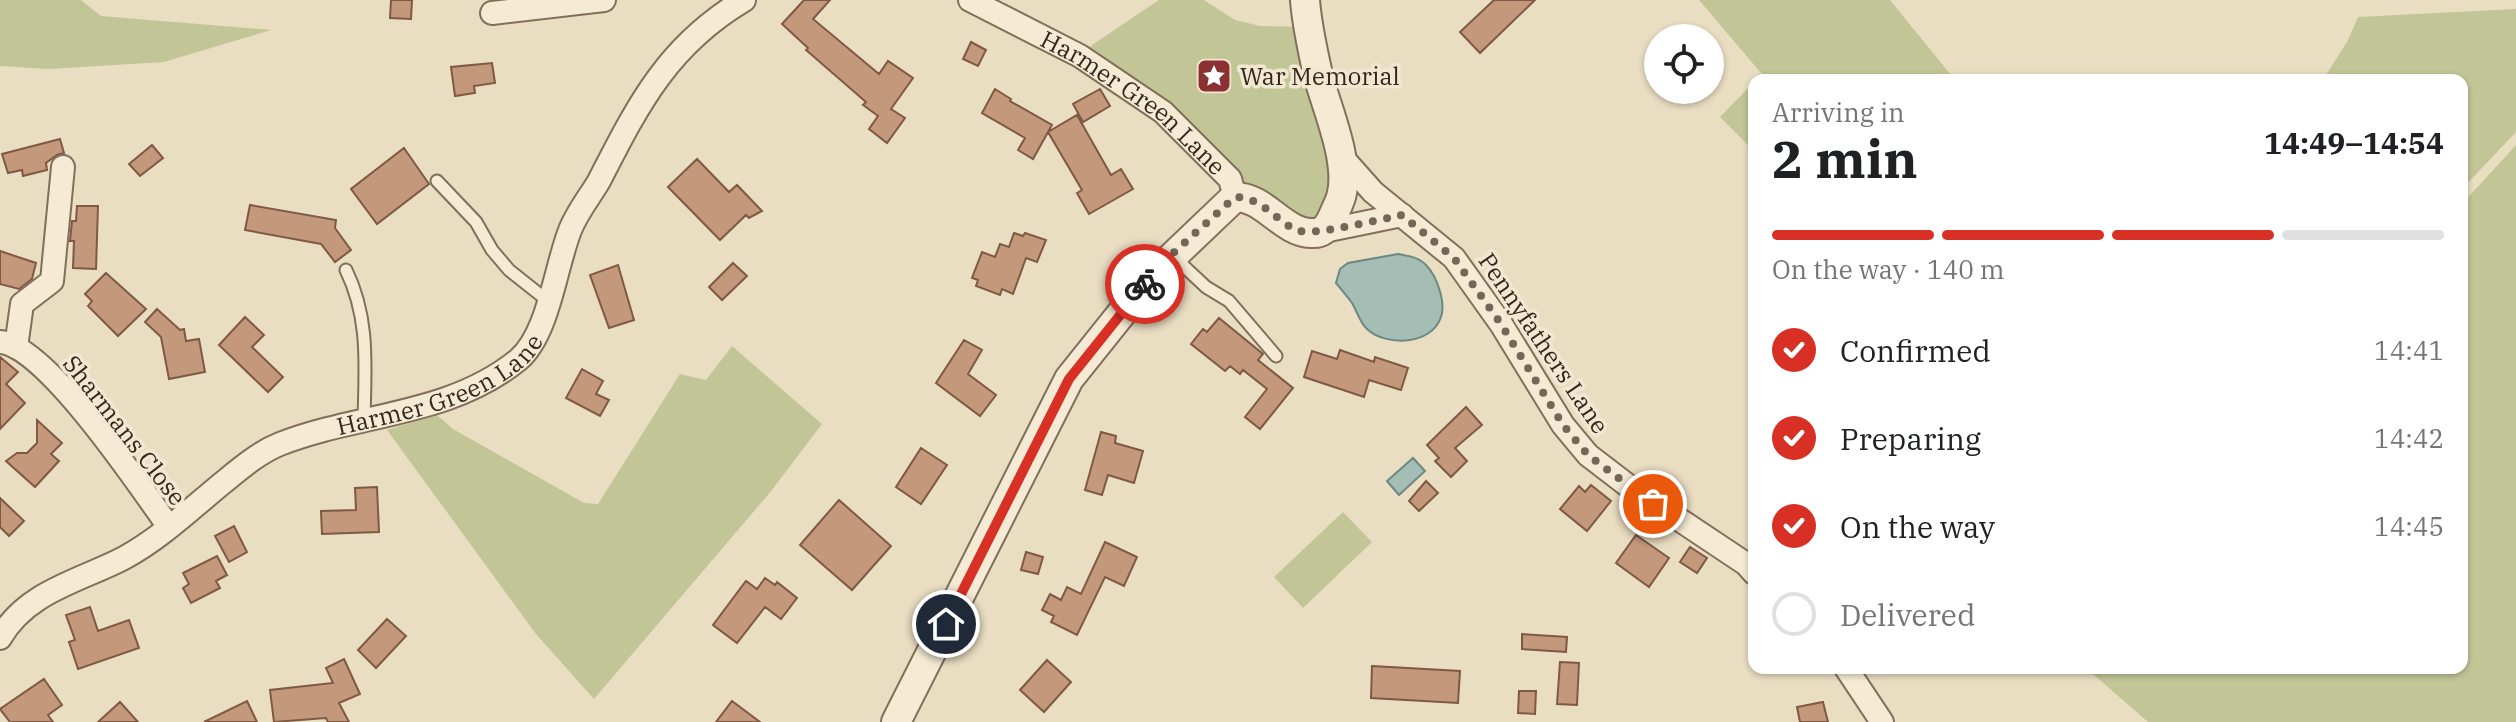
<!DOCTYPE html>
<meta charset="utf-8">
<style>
body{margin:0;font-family:"IBM Plex Serif",serif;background:#f6f6f6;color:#202124;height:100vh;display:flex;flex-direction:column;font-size:30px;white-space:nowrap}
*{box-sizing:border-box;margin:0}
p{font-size:26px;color:#757577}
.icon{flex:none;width:44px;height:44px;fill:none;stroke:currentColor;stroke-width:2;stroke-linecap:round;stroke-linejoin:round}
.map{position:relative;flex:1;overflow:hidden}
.drawer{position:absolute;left:1748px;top:74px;width:720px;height:600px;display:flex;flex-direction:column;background:#fff;border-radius:16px;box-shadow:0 2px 6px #0004}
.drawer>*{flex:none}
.fabs{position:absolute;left:1644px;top:24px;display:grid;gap:16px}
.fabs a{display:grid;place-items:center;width:80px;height:80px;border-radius:50%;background:#fff;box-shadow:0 2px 6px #0004;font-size:40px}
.pin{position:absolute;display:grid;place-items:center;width:68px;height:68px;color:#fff;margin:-34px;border:4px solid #fff;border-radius:50%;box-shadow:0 2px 8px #0007}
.courier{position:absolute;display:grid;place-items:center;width:80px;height:80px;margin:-40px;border:6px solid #d93025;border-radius:50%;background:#fff;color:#222;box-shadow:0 2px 10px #0007}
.overview em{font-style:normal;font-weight:800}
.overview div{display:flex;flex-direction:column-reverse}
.overview{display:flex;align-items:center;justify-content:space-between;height:136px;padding:0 24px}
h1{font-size:52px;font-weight:800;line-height:60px}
.bar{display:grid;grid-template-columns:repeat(4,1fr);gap:12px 8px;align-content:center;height:96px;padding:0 24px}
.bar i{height:10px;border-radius:6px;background:#e0e0e0}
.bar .selected{background:#d93025}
.bar p{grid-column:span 4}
ol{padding:0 24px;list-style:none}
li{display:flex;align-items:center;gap:24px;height:88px}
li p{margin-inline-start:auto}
li .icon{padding:8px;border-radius:50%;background:#d93025;color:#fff;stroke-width:4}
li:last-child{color:#757577}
li i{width:44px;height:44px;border:4px solid #e0e0e0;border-radius:50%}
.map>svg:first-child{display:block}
.green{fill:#c2c697}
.water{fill:#a4bdb5;stroke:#6c8982;stroke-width:2}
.building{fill:#c4987b;stroke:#7f5943;stroke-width:2}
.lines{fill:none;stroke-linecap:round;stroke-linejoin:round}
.service-casing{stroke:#826f5b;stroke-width:15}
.minor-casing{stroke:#826f5b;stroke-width:26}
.tertiary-casing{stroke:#826f5b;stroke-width:32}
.service{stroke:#f5ebd5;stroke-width:11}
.minor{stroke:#f5ebd5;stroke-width:22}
.tertiary{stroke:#f5ebd5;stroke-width:28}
.done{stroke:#736757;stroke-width:8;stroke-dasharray:0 14.4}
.route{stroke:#d93025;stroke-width:10}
.labels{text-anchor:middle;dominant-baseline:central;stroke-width:7;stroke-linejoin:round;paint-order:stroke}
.poi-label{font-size:24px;fill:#33281e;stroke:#f2e8d1;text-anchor:start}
.street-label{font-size:24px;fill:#33281e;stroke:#f2e8d1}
</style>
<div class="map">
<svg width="2516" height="722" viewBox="0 0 2516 722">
<rect width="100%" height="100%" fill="#e9ddc2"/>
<path class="green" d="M0,0H81L101,16L271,30L164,62L48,69L0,66Z
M1159,0H1204L1235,20L1260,26L1307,27L1341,156L1324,231L1230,179L1084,58L1092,45Z
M1699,0H1890L1955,80H1767Z
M2516,9V132L2462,189V80H2323L2348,40L2358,17Z
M1754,82V151L1720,117Z
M2516,145V722H2148L2086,668H2462V204Z
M732,346L822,424L772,490L594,699L536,634L387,430L437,415L453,429L584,503L598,504L680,374L706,380Z
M1343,512L1372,542L1303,608L1274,577Z"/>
<path class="water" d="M1398,254C1408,256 1419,257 1426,265C1437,276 1446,303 1441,317C1432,345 1386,347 1367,329C1360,323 1357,311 1352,303C1347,296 1341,289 1336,283L1340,269L1348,263Z
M1413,458L1425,471L1399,495L1387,481Z"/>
<path class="building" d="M391,0H412L411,19L390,18Z
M804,0H830L813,19L879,74L888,61L913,78L891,109L905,118L887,143L869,129L878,116L863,105L866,102L806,50L808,48L782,24Z
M1494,0H1535L1480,53L1460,32Z
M971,42L986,50L978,66L963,59Z
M492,63L495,83L474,86L475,93L455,96L451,67Z
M995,89L1011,99L1010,101L1052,125L1033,159L1018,150L1025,138L982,113Z
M1100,89L1110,106L1083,122L1073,104Z
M1077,115L1111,175L1121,169L1133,189L1089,214L1077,193L1082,190L1048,132Z
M60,139L64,153L57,155L46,163L47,170L23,176L22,170L8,173L2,154Z
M152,145L163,158L140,176L129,164Z
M404,148L429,184L377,224L351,189Z
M697,159L729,192L737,185L762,211L749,218L746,215L720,240L668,187Z
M250,205L336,220L335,228L351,250L335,262L321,244L245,230Z
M77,206H98L96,269L73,268L74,241H70L72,221H76Z
M1014,233L1023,236L1025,233L1046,240L1037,262L1026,258L1013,294L1002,289L1000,295L976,286L978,280L972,278L982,252L995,257L1000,244L1009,247Z
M0,251L36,263L32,279L19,289L0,284Z
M733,263L747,276L722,300L709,287Z
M618,265L634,320L609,328L590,275Z
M106,273L146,309L118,336L88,306L92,301L85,294Z
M157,309L180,330L184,329L186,341L199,339L205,372L169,379L161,337L145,322Z
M245,317L264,335L252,347L283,377L268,392L219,345Z
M1219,318L1263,354L1258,360L1293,388L1260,429L1245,417L1267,389L1243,370L1240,374L1230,366L1225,371L1191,344L1203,329L1207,332Z
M964,340L982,350L968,374L996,395L980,416L936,383Z
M1340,350L1374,362L1375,357L1408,368L1401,390L1369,380L1364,397L1304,377L1312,351L1337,359Z
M0,357L18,372L6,384L25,403L0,429Z
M582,369L603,381L596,394L609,400L600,416L566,398Z
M1466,407L1482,425L1455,448L1467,461L1451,477L1435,461L1439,458L1427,445Z
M37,420L62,443L51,454L59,461L35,487L6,461L17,453H27L37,443Z
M1101,432L1116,436L1115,443L1143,451L1134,483L1108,475L1102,495L1085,490Z
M921,448L947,465L921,504L896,487Z
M1426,481L1438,493L1419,511L1409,501Z
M1591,485L1611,501L1587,531L1560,509L1579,486L1585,492Z
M377,487L379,532L322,534L321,511L356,510L355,488Z
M0,498L24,521L9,536L0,527Z
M839,500L891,546L852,590L800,545Z
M234,526L247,552L229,562L215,536Z
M1636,535L1669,558L1649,587L1616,563Z
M1105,542L1137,557L1124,586L1105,577L1077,635L1051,622L1054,616L1042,610L1050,594L1061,600L1067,587L1081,594Z
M1690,547L1707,558L1697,573L1680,562Z
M1026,552L1043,557L1038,574L1021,570Z
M217,556L227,575L216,581L220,588L191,603L183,588L189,584L183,573Z
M765,578L775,585L777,582L797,598L781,619L765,607L737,643L713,625L746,581L757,589Z
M90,607L98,631L129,620L139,648L78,669L69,642L75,640L66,615Z
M387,619L406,636L376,668L358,650Z
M1522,634L1567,637L1566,652L1522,649Z
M344,659L360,694L339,703L349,722H328L326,718L274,722L270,690L333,683L326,668Z
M1047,660L1071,682L1044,712L1020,690Z
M1560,662L1579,663L1577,705L1557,704Z
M1372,666L1460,671L1458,703L1371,698Z
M44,679L62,705L48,715L53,722H10L0,709Z
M1519,691H1536L1535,714L1518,713Z
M247,701L257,722H204Z
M732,701L760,722H716Z
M120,702L138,722H98Z
M1823,702L1828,722H1800L1797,707Z"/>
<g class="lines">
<defs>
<path id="service" d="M437,181L476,222L492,250L509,270L548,301
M1175,258L1206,287L1229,301L1276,356
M346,270C370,319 365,367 364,421"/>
<g id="minor">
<path id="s1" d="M970,0L1080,56L1163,112L1230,179L1235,197"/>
<path d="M492,13L604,0"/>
<path d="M1341,156L1373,192L1454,258L1501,324L1563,425L1588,455L1648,501L1665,510L1746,564L1754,573"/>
<path d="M1324,231L1402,215"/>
<path d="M0,342C46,345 141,488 169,527"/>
<path d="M16,347L22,304L52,281L63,167"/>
<path id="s2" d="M0,638C27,591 80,581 124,558C161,538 193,507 225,481C242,467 260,452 280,444C359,413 449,416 518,360C548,335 555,270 569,233C575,215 589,198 599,181C638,105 667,46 744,0"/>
<path d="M1846,668L1882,722"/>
</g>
<path id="tertiary" d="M896,722L1069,379L1149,279L1235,197C1265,197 1282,232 1311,233C1323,234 1329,226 1333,216C1336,209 1341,200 1342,193C1349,160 1328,111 1319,79C1313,52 1307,27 1305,0"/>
</defs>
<use href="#service" class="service-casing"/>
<use href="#minor" class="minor-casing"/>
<use href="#tertiary" class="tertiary-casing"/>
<use href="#service" class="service"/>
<use href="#minor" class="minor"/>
<use href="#tertiary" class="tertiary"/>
</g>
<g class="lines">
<path class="done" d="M1145,284L1171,255L1235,197C1261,197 1274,219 1296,230C1311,237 1381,219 1402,215L1454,258L1501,324L1563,425L1588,455L1653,504"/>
<path class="route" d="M946,624L1069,379L1145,284"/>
</g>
<defs>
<symbol id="sight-square" viewBox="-11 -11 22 22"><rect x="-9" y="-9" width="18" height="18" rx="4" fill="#8b3133" stroke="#f2e8d1"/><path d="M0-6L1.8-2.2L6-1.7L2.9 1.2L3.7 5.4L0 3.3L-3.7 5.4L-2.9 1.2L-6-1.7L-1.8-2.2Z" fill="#fff"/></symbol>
</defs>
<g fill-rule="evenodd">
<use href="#sight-square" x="1194" y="56" width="40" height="40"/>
</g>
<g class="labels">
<g class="poi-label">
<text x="1240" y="76">War Memorial</text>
</g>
<g class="street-label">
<text stroke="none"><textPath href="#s1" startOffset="194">Harmer Green Lane</textPath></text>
<text transform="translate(1544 343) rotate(56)">Pennyfathers Lane</text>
<text stroke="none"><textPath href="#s2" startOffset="516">Harmer Green Lane</textPath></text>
<text transform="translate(125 430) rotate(52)">Sharmans Close</text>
</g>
</g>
</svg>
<div class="fabs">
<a><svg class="icon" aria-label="locate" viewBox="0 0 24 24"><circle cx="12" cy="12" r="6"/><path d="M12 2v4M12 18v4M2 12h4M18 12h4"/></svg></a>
</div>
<div class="pin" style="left:1653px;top:504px;background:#ea580c"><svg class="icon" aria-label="bag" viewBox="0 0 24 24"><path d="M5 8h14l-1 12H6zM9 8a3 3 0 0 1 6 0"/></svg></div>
<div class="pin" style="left:946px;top:624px;background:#1f2937"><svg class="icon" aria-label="home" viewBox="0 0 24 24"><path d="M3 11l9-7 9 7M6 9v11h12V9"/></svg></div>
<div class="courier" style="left:1145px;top:284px"><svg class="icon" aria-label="bike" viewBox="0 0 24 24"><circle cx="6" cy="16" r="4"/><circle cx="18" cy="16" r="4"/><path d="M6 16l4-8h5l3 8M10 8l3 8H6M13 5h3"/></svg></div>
<section class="drawer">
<div class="overview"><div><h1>2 min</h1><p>Arriving in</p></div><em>14:49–14:54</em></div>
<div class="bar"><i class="selected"></i><i class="selected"></i><i class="selected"></i><i></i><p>On the way · 140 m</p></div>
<ol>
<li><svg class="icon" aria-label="check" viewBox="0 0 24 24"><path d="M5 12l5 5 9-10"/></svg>Confirmed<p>14:41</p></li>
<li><svg class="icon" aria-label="check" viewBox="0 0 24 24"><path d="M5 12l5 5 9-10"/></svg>Preparing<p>14:42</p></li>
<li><svg class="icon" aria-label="check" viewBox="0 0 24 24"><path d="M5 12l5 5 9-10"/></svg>On the way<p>14:45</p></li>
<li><i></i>Delivered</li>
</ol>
</section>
</div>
